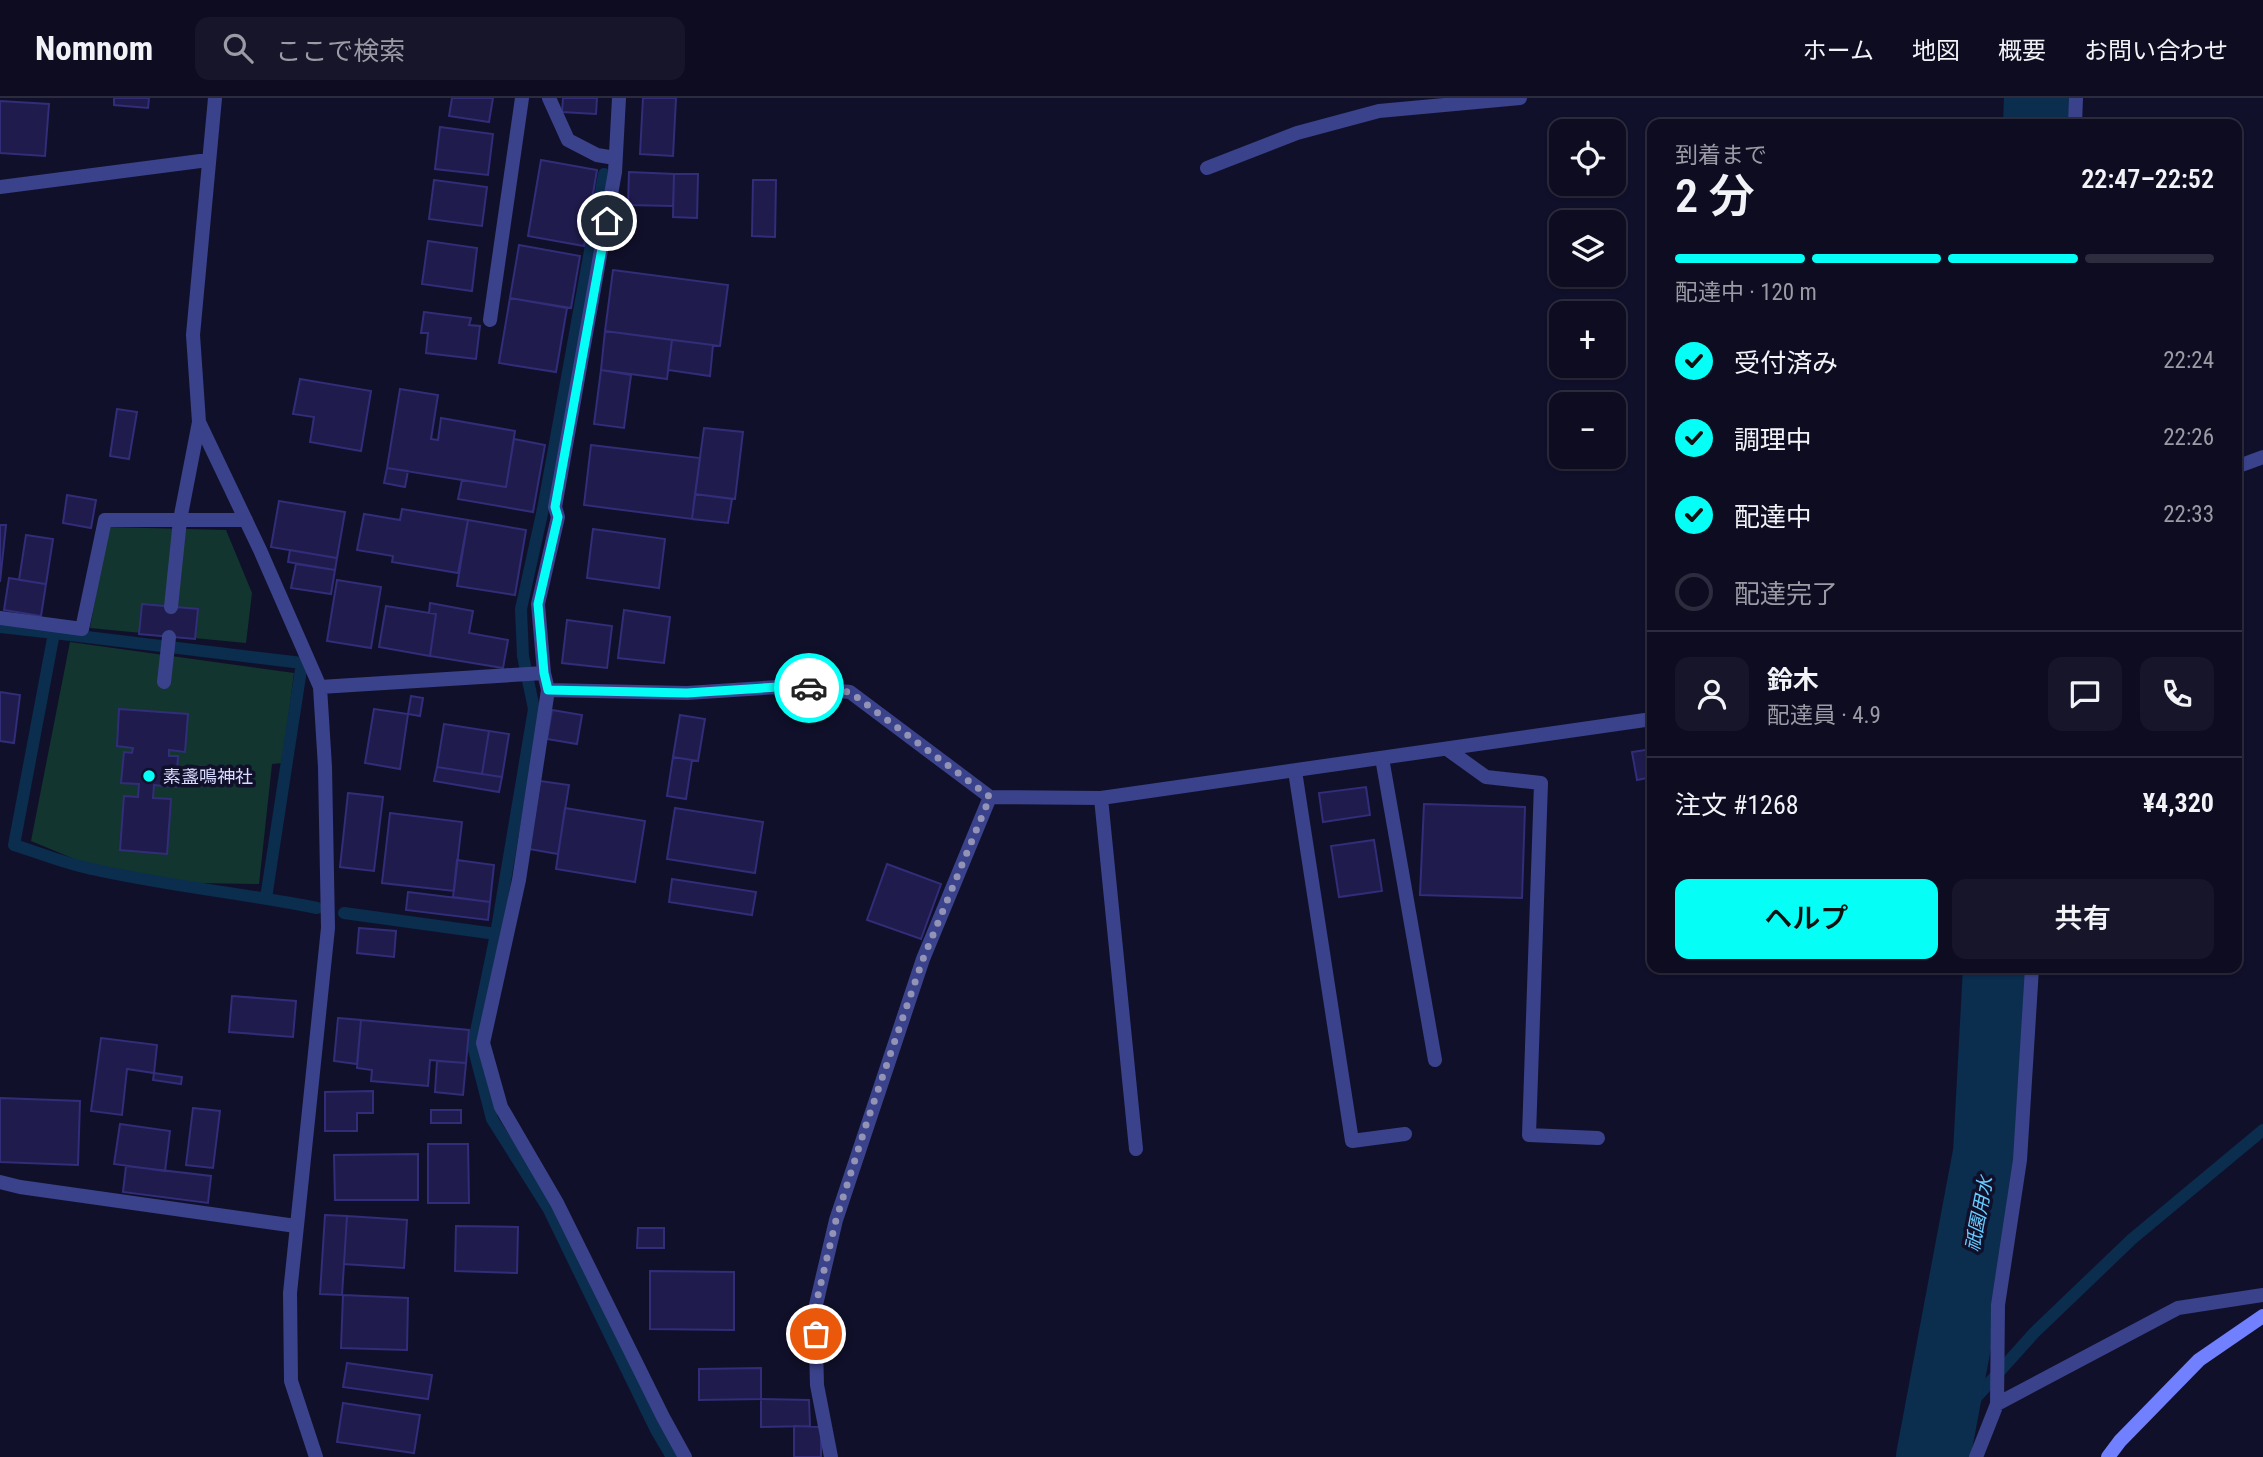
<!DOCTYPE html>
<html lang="ja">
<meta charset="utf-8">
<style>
body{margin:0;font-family:"Roboto Condensed","Noto Sans JP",sans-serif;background:#161529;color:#f1f3f6;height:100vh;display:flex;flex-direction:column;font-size:26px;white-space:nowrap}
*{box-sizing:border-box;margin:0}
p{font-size:23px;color:#9a9ba5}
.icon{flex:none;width:38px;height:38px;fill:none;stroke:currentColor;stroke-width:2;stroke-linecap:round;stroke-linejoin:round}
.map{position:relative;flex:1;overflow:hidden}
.details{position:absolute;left:1647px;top:21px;width:595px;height:854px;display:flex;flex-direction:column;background:#0d0c20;border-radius:14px;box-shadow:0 2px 5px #0004,0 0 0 2px #2d2c3e}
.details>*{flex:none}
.buttons{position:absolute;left:1549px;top:21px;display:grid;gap:14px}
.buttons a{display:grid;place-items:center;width:77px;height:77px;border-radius:14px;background:#0d0c20;box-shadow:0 2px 5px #0004,0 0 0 2px #2d2c3e;font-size:35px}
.pin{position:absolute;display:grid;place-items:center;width:60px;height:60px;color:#fff;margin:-30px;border:4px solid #fff;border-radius:50%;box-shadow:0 2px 7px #0007}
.courier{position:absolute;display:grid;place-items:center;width:70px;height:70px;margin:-35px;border:5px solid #05fff6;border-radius:50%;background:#fff;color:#222;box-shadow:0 2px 9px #0007}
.summary em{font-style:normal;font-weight:600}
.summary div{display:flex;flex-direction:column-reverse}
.summary{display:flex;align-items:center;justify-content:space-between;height:119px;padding:0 28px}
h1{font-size:46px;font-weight:600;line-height:52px}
.bar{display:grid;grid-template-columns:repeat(4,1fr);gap:10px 7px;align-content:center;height:84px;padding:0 28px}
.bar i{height:9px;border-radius:5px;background:#2d2c3e}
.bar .on{background:#05fff6}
.bar p{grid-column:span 4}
.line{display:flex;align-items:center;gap:18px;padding:0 28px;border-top:2px solid #2d2c3e}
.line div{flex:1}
.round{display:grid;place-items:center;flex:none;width:74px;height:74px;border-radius:14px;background:#161529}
ol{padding:0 28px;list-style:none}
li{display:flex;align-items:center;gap:21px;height:77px}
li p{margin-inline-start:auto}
li .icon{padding:7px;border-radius:50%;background:#05fff6;color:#111;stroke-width:4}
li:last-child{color:#9a9ba5}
li i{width:38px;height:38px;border:4px solid #2d2c3e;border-radius:50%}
.primary-button{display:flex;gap:14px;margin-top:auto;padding:14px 28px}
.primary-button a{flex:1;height:80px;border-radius:14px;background:#05fff6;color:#111;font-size:28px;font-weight:600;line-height:80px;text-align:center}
.primary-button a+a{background:#161529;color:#f1f3f6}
header{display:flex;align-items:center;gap:42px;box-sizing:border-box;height:98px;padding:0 35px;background:#0d0c20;border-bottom:2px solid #2d2c3e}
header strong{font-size:33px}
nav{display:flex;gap:38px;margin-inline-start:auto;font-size:24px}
.search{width:490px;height:63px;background:#161529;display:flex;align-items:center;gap:18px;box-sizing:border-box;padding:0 24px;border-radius:14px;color:#9a9ba5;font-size:26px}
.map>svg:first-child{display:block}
.green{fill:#13352f}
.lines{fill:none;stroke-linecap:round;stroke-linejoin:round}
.stream{stroke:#0b2d4e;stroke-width:12}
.river{stroke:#0b2d4e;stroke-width:74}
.building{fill:#1f1b4c;stroke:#312d79;stroke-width:2}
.lane{stroke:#3a428b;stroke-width:14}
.street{stroke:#3a428b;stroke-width:14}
.secondary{stroke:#7080ff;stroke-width:14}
.done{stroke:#9393b5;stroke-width:7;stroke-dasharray:0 12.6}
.route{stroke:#05fff6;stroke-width:9}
.poi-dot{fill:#05fff6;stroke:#11102b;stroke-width:2.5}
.labels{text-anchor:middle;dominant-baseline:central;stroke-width:7;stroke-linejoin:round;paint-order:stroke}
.poi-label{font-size:18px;fill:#d9daff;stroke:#11102b;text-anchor:start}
.water-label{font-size:19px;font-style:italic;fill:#67cdff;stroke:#11102b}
</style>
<header>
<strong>Nomnom</strong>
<div class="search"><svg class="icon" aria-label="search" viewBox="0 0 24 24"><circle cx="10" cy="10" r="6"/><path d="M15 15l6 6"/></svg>ここで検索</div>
<nav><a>ホーム</a><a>地図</a><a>概要</a><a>お問い合わせ</a></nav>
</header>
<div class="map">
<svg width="2263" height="1359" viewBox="0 0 2263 1359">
<rect width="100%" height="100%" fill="#11102b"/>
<path class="green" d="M108,429L226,432L252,495L246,545L90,530Z
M70,544L294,575L282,665L272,666L259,786L196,785L89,767L31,743Z"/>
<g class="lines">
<path class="stream" d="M604,76L543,411L521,511L523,558L534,611L496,836L473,948L492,1021L548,1110L656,1332L672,1359
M0,529L54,535
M266,800L302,565L54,535L14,747C40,755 66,766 92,771C167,788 242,795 317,810
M344,815L496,836
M1937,1343L2034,1235L2132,1141L2263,1032"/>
<path class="river" d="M2040,26L2041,0
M1933,1359L1990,1055L2000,870"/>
</g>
<path class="building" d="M114,0H149L148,10L114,7Z
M452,0H493L489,24L449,18Z
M563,0H597L596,16L562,14Z
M643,0H676L673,58L640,56Z
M0,3L49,6L45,58L0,55Z
M440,29L493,36L488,77L435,71Z
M541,62L597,72L584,148L528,138Z
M629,74L674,76L673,108L628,107Z
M674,76H698L697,120L673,119Z
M434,82L487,89L482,128L429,121Z
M753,82H776L775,139L752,138Z
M428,143L477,150L472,193L422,186Z
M519,147L580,158L571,210L510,200Z
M613,172L728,187L720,248L605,233Z
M510,200L567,210L556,274L499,265Z
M424,214L471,220L469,227L480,228L476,261L426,255L428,235H421Z
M605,233L672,242L667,281L601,272Z
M672,242L713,247L710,278L668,272Z
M601,272L631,277L624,330L594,326Z
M300,281L371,293L361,353L310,344L314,319L293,316Z
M400,291L438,297L431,341L438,342L441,320L515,333L506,389L387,370Z
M117,311L137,314L129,361L110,358Z
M704,330L743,334L735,401L695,396Z
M514,341L545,347L533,414L458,401L462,382L506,389Z
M591,347L700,360L692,421L584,407Z
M387,370L408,373L405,389L384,385Z
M695,396L732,401L728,425L692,421Z
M67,397L96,402L91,430L63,425Z
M279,403L345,414L337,460L271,449Z
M402,411L468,422L458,475L392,464L393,458L357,452L364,416L400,422Z
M468,422L526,432L515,497L457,488Z
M0,427H6L0,484Z
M593,431L665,441L659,490L587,480Z
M26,437L53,441L46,486L19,482Z
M290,452L337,460L335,472L288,464Z
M296,466L335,472L331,496L291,490Z
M9,480L46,486L41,518L4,512Z
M337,482L381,489L371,550L327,543Z
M430,505L473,513L469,535L508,542L503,570L430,558L436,516L429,515Z
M142,506L198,511L195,541L139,536Z
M386,508L436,516L430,558L379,549Z
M624,512L670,519L664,565L618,560Z
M567,522L612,528L607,570L562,565Z
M0,594L20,597L14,645L0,643Z
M411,598L423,600L420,618L408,616Z
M119,611L188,616L185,654L169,652V658H178L176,689L154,687L153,700L171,701L167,756L120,752L124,698L138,699L139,686L121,685L124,654L132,655L133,650L117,648Z
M374,611L408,616L400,671L365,665Z
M552,612L582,617L577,646L547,641Z
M680,617L705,621L698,663L673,659Z
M444,626L489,633L482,676L437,669Z
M489,633L509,636L502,679L482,676Z
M1652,651V679L1637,682L1632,654Z
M673,659L692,662L686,701L667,698Z
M437,669L502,679L499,694L434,683Z
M540,683L569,687L558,756L529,751Z
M1366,689L1370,717L1323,724L1319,695Z
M348,695L383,699L374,773L340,769Z
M1424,706L1525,709L1522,800L1420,797Z
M565,710L645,723L635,784L556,771Z
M675,710L763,724L755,775L667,761Z
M390,715L462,724L454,793L382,785Z
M1374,742L1382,793L1339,799L1331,748Z
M457,762L494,767L490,804L453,799Z
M887,766L941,786L921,841L867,822Z
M672,781L756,794L752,817L669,804Z
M408,794L490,804L488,822L406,812Z
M359,830L396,833L394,859L357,855Z
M232,898L296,903L293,939L229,934Z
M338,920L361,922L357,966L334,963Z
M361,922L469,932L466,965L430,962L428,988L371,983L372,972L357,970Z
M101,940L157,947L154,975L127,971L122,1017L91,1013Z
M437,963L466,965L463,997L435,994Z
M154,975L182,979L181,986L153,982Z
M373,993V1015H357V1033H325V994Z
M0,1000L80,1003L78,1067L0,1064Z
M193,1010L220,1013L213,1070L186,1067Z
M431,1012H461V1025H431Z
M120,1026L170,1033L165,1073L114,1066Z
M428,1046H468L469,1105H428Z
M418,1056V1102H335L334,1057Z
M126,1068L211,1078L208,1105L123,1094Z
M325,1117L347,1118L342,1197L320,1196Z
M347,1118L407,1122L404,1170L344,1166Z
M456,1128L518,1129L517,1175L455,1173Z
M638,1130H664V1150H637Z
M650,1173L734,1174V1232L650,1231Z
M343,1197L408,1200L407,1252L341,1250Z
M347,1265L432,1277L428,1301L343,1289Z
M761,1270V1301L699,1302V1271Z
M761,1301L809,1302L810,1328L761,1329Z
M343,1305L420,1317L414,1355L337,1344Z
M794,1328L821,1329V1359H794Z"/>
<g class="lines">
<path class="lane" d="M171,509L180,422
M164,584L169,539
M1447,651L1486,679L1541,685L1529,1037L1598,1040
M1382,660L1435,962
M1295,673L1352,1043L1405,1036"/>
<path class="street" d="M215,0L193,237L199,324L260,452L320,589L325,669L328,830L290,1195L291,1283L316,1359
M549,0L568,42L597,57L615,60
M619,0L615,74L555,409L558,419L538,506L544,575L548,592L519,782L483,945L501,1009L557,1105L663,1319L685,1359
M2075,26L2076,0
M1207,70L1297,35L1379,13L1520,0
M0,89L208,62
M490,222L522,0
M2236,369L2263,359
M180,422L199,324
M0,520L82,531L105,422H246
M320,589L544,575
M548,592L687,595L794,588L850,594L990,699L1101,700L1652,621
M1101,700L1136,1051
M0,1084L20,1089L296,1128
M1997,1306L2178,1210L2263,1197
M831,1359L817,1287L815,1211L836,1122L923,861L990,699
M1976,1359L1997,1306L1998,1207L2020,1062L2032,870"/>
<path class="secondary" d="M2108,1359L2120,1343L2199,1262L2263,1218"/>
</g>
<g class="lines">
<path class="done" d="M809,590L850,594L990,699L923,861L866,1027L836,1122L815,1210L816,1236"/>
<path class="route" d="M607,123L555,409L558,419L538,506L544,575L548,592L687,595L794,588L809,590"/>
</g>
<circle class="poi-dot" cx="149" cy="678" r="7"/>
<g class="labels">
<g class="poi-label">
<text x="163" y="678">素盞鳴神社</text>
</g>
<g class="water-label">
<text transform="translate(1979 1116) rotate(-79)">祇園用水</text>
</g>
</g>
</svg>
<div class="buttons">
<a><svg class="icon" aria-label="locate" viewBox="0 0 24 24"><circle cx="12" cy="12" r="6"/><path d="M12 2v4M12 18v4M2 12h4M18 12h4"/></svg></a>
<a><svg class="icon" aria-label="layers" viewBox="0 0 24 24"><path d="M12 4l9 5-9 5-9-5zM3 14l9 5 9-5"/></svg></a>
<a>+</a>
<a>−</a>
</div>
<div class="pin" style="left:816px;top:1236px;background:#ea580c"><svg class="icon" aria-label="bag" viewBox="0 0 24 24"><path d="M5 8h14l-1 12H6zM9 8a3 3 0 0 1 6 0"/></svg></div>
<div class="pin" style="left:607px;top:123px;background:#1f2937"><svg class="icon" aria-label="home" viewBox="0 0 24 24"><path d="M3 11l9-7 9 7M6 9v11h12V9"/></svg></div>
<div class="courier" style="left:809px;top:590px"><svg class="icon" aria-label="car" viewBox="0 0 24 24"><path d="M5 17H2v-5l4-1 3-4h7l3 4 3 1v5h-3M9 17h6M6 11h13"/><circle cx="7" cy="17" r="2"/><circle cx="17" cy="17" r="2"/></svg></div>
<section class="details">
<div class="summary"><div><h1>2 分</h1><p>到着まで</p></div><em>22:47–22:52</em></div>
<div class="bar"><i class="on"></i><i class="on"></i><i class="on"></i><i></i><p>配達中 · 120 m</p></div>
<ol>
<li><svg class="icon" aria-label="check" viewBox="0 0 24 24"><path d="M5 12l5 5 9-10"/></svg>受付済み<p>22:24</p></li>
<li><svg class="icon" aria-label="check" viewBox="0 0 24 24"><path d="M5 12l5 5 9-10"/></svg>調理中<p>22:26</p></li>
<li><svg class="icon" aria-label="check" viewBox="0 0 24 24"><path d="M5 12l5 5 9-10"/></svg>配達中<p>22:33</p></li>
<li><i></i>配達完了</li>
</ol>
<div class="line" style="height:126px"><a class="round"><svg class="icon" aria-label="person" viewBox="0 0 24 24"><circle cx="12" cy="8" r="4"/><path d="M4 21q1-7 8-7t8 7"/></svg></a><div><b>鈴木</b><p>配達員 · 4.9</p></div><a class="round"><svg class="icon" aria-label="chat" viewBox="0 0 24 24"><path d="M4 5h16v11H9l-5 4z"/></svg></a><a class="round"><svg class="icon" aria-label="phone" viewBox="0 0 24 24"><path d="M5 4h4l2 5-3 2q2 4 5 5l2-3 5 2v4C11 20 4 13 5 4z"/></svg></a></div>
<div class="line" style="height:91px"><div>注文 #1268</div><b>¥4,320</b></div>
<div class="primary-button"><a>ヘルプ</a><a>共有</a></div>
</section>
</div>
